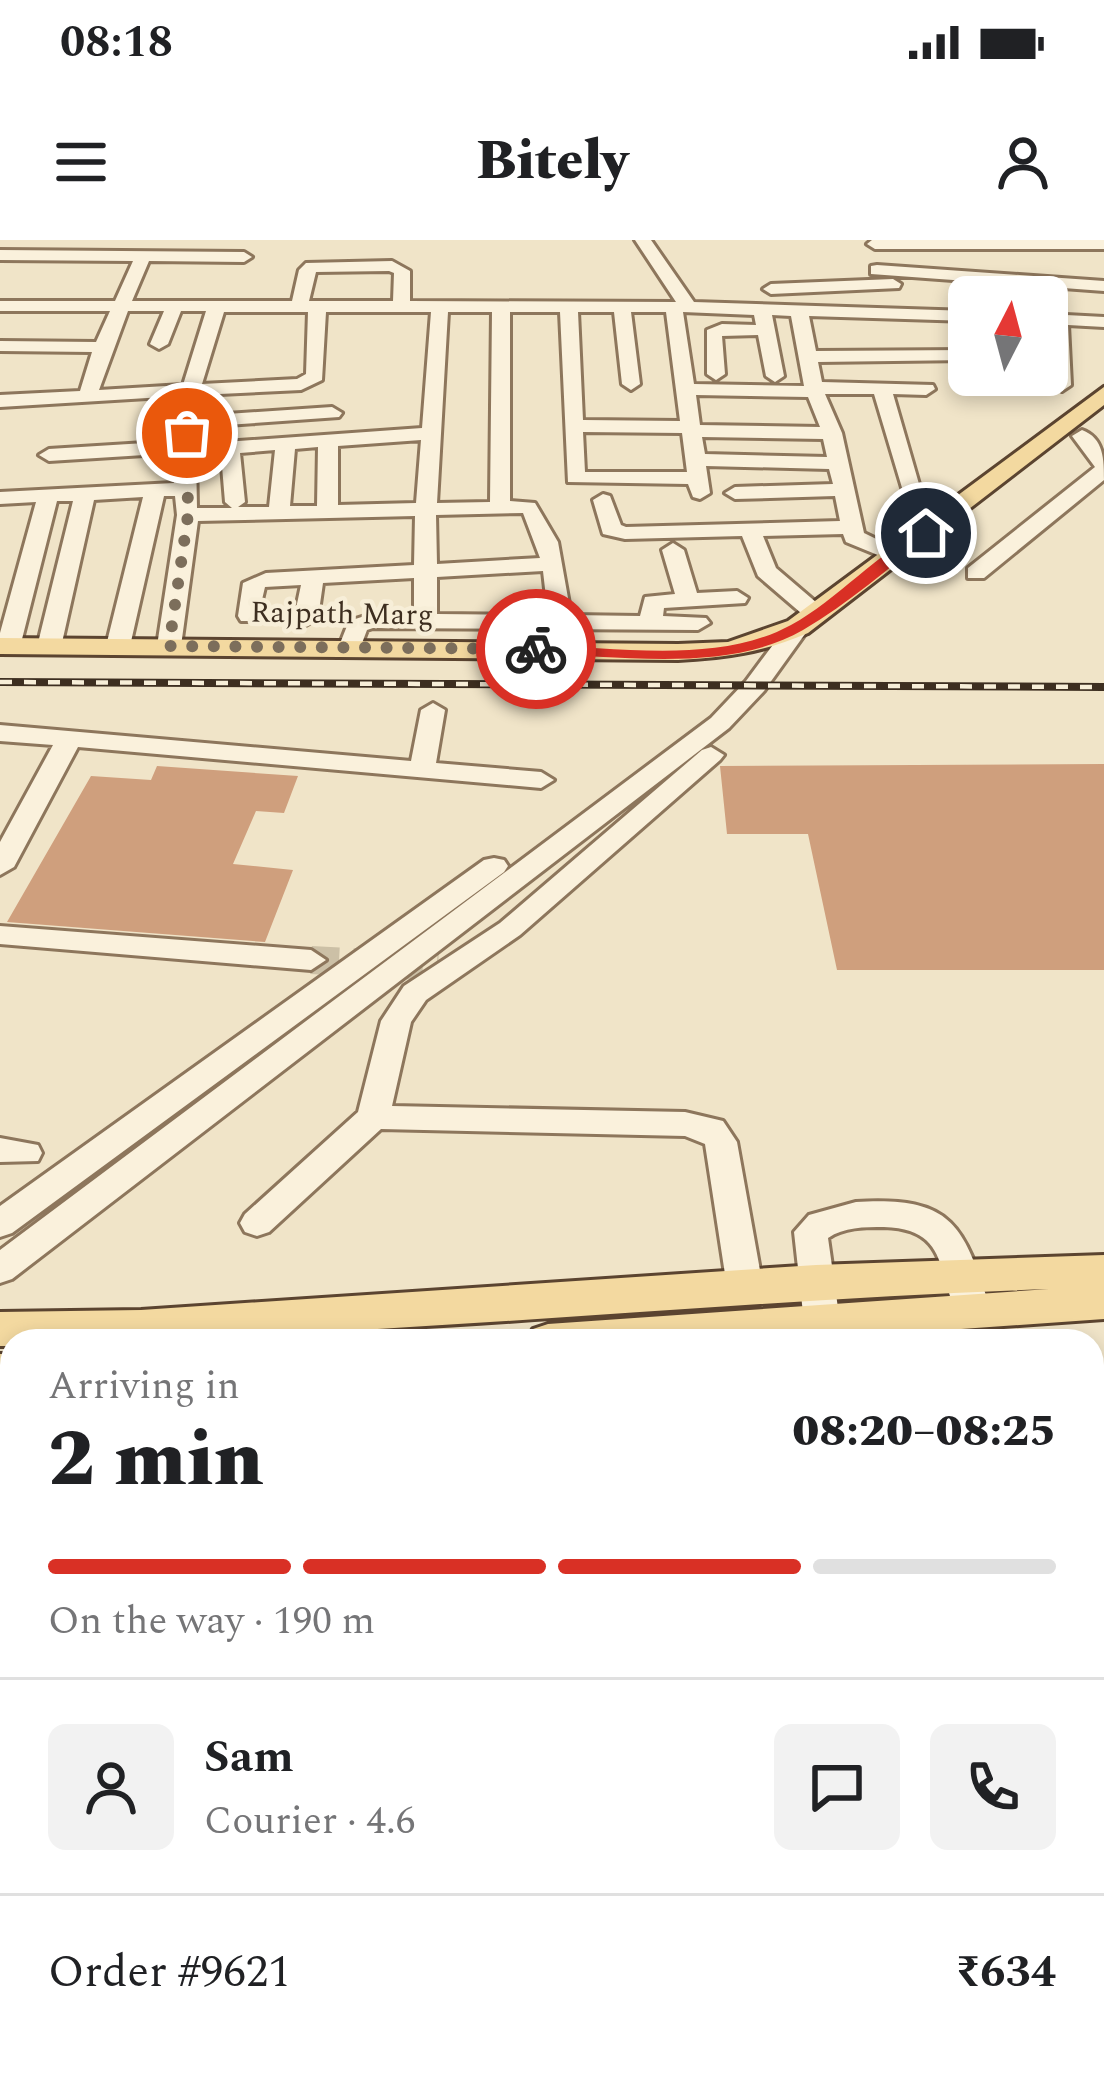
<!DOCTYPE html>
<meta charset="utf-8">
<style>
body{margin:0;font-family:Spectral,serif;background:#f2f2f2;color:#202124;height:100vh;display:flex;flex-direction:column;font-size:45px;white-space:nowrap}
*{box-sizing:border-box;margin:0}
p{font-size:39px;color:#757577}
.icon{flex:none;width:66px;height:66px;fill:none;stroke:currentColor;stroke-width:2;stroke-linecap:round;stroke-linejoin:round}
.map{position:relative;flex:1;overflow:hidden}
.panel{position:absolute;left:0px;top:1089px;width:1104px;height:744px;display:flex;flex-direction:column;background:#fff;border-radius:36px 36px 0 0;box-shadow:0 6px 18px #0003}
.panel>*{flex:none}
.needle{width:78px;rotate:6deg}
.fabs{position:absolute;left:948px;top:36px;display:grid;gap:24px}
.fabs a{display:grid;place-items:center;width:120px;height:120px;border-radius:18px;background:#fff;box-shadow:0 6px 18px #0003;font-size:60px}
.pin{position:absolute;display:grid;place-items:center;width:102px;height:102px;color:#fff;margin:-51px;border:6px solid #fff;border-radius:50%;box-shadow:0 3px 12px #0007}
.courier{position:absolute;display:grid;place-items:center;width:120px;height:120px;margin:-60px;border:9px solid #d93025;border-radius:50%;background:#fff;color:#222;box-shadow:0 3px 15px #0007}
.summary em{font-style:normal;font-weight:800}
.summary div{display:flex;flex-direction:column-reverse}
.summary{display:flex;align-items:center;justify-content:space-between;height:204px;padding:0 48px}
h1{font-size:78px;font-weight:800;line-height:90px}
.bar{display:grid;grid-template-columns:repeat(4,1fr);gap:18px 12px;align-content:center;height:144px;padding:0 48px}
.bar i{height:15px;border-radius:9px;background:#e0e0e0}
.bar .active{background:#d93025}
.bar p{grid-column:span 4}
.line{display:flex;align-items:center;gap:30px;padding:0 48px;border-top:3px solid #e0e0e0}
.line div{flex:1}
.round{display:grid;place-items:center;flex:none;width:126px;height:126px;border-radius:18px;background:#f2f2f2}
.status{display:flex;justify-content:space-between;align-items:center;height:84px;padding:0 60px;background:#fff;direction:ltr}
.status svg{height:33px;fill:currentColor}
header{display:flex;justify-content:space-between;align-items:center;height:156px;padding:0 48px;background:#fff;font-size:54px;font-weight:800}
.map>svg:first-child{display:block}
.building{fill:#cf9f7d}
.lines{fill:none;stroke-linecap:round;stroke-linejoin:round}
.minor-tunnel{stroke:#ccc0a6;stroke-width:28;stroke-dasharray:28 14;stroke-linecap:butt}
.minor-casing{stroke:#8d765c;stroke-width:6}
.major-casing{stroke:#5b4430;stroke-width:6}
.minor{fill:#faf1dc;fill-rule:evenodd}
.major{fill:#f3d9a0;fill-rule:evenodd}
.rail-casing{stroke:#3d2e20;stroke-width:8}
.rail{stroke:#f7eed8;stroke-width:4.5;stroke-dasharray:12;stroke-linecap:butt}
.route{fill:#d93025}
.done{stroke:#7c6e5b;stroke-width:12;stroke-dasharray:0 21.6}
.labels{text-anchor:middle;dominant-baseline:central;stroke-width:9;stroke-linejoin:round;paint-order:stroke}
.far-street-label{font-size:30px;fill:#3d2e20;stroke:#f7eed8}
</style>
<div class="status"><b>08:18</b><svg viewBox="0 0 49 12"><path d="M0 12V9h3v3zM5 12V6h3v6zM10 12V3h3v9zM15 12V0h3v12zM26 1h20v11H26zM47 4h2v5h-2z"/></svg></div>
<header><svg class="icon" aria-label="menu" viewBox="0 0 24 24"><path d="M4 6h16M4 12h16M4 18h16"/></svg>Bitely<svg class="icon" aria-label="person" viewBox="0 0 24 24"><circle cx="12" cy="8" r="4"/><path d="M4 21q1-7 8-7t8 7"/></svg></header>
<div class="map">
<svg width="1104" height="1833" viewBox="0 0 1104 1833">
<rect width="100%" height="100%" fill="#f0e4c8"/>
<path class="building" d="M1104,524V730H837L808,594H727L720,526Z
M157,526L298,536L284,573L256,571L233,624L293,630L265,702L7,682L91,536L151,540Z"/>
<g class="lines">
<path class="minor-tunnel" d="M311,720L438,727"/>
<defs>
<path id="minor" d="M635,0H651L694,62L969,71V81L809,76L816,111L969,110V120L818,122L822,142L933,145L935,149L926,155L893,154L919,244L962,267V275H948L903,251L874,154H825L842,193L864,293L909,315L906,320H890L846,302L843,294L763,296L776,328L824,369V379H808L758,336L742,296L625,299L603,294L593,260L603,254L610,256L621,285L626,287L840,281L835,256L735,259L725,253L735,247L833,244L829,229L706,226L710,253L700,259L693,257L688,244L568,242L560,72H510V261L535,263L558,302L571,375L640,376L645,357L675,354L662,310L673,303L684,310L697,353L737,351L748,358L745,363L664,368L663,376L706,378L710,383L698,390L373,388L367,390L359,411L351,413L339,406L349,381L371,374H414V338L323,343L318,378L306,385L294,378L301,345L265,347L257,381H241L238,376L243,343L266,333L414,325L415,276L198,281L181,406L169,413L157,406L177,275L175,256H164L130,406L118,413L106,406L143,257L94,260L61,407L49,414L37,407L73,261H57L20,407L16,412H0V393L36,262L0,264V252L174,243L176,213L49,221L39,215L49,209L177,201L180,156L0,167V155L80,151L92,112L0,111V101L96,102L110,71H0V61H115L133,21L0,20V10L244,12L252,17L244,22L149,21L132,61H292L299,30L306,23L392,21L410,31V61L676,62ZM389,31L394,33L393,61H309L316,32ZM128,71H164L150,104L159,109L168,104L181,71H206L183,145L99,150ZM224,72H308L306,134L297,139L202,144ZM326,72H431L422,188L197,204L198,187L339,177L342,173L332,167L198,176L199,155L301,150L322,140ZM448,72H492L490,262L437,263ZM578,72H614L622,144L631,150L640,144L631,72H666L680,181L583,180ZM683,72L754,75L756,85L722,84L707,90V134L716,140L725,134L722,96L758,95L766,136L775,142L784,136L772,75L791,76L804,146L694,144ZM696,155L808,157L820,187L700,185ZM583,192L682,193L687,232H585ZM702,197L823,199L827,217L705,214ZM421,200L416,263L338,265V206ZM318,207L317,266H290L295,209ZM275,210L269,267H238L245,262L240,213ZM221,214L225,262L232,268H197L196,216ZM523,273L540,318L437,324L436,275ZM543,331L548,375L437,374V337Z
M1104,0V9H875L867,4L872,0Z
M877,25L1104,41V51L871,34V26Z
M893,39L901,44L899,48L771,54L763,49L771,44Z
M1047,74L1104,77V87L1068,85L1071,145L1062,151L1053,145Z
M1009,135H1027L1031,142L1015,146Z
M1082,190C1104,198 1104,220 1104,240L984,338H968V328L1095,227L1072,196Z
M798,380L810,387L764,451L729,488L12,1039L0,1043V1010L711,478L746,441L790,382Z
M433,463L445,470L436,523L541,532L554,540L541,548L78,507L14,627L0,635V602L53,505L0,501V485L411,521L421,470Z
M711,507L724,515L720,520L520,695L426,760L411,782L392,866L685,872L723,881L737,902L763,1047L758,1057L745,1061L732,1057L727,1047L705,904L685,896L381,889L269,992L257,996L245,992L240,983L245,974L358,872L381,781L404,746L500,683L702,510Z
M494,618L504,620L508,626L504,632L12,993L0,997V966L484,620Z
M0,686L311,710L326,720L311,730L0,704Z
M0,898L38,905L42,913L38,921L0,922Z
M856,962C954,956 964,986 991,1071L986,1081L973,1085L960,1081C936,1035 951,989 884,987C864,987 844,987 828,998L840,1082L835,1092L822,1096L809,1092L804,1082L794,992L809,975Z
M1092,1180H1104V1212H1092Z
M1092,1497H1104V1541H1092Z"/>
<path id="major" d="M1104,147V165L808,393C764,412 725,418 678,420L0,414V398L678,404L728,402L788,381Z
M1104,1015V1079L791,1101H526L533,1089L548,1084L1049,1049C703,1061 358,1101 12,1101V1106H0V1072L141,1070L816,1025Z
M0,1114H12V1150H0Z"/>
</defs>
<use href="#minor" class="minor-casing"/>
<use href="#major" class="major-casing"/>
<use href="#minor" class="minor"/>
<use href="#major" class="major"/>
<defs>
<path id="rail" d="M0,442L1104,447"/>
</defs>
<use href="#rail" class="rail-casing"/>
<use href="#rail" class="rail"/>
</g>
<path class="route" d="M926,289L931,296C889,327 848,364 803,390C727,434 619,415 536,414L529,409L536,405C616,407 718,425 791,385C839,359 877,312 926,289Z"/>
<g class="lines">
<path class="done" d="M187,193L188,275L169,406L536,409"/>
</g>
<g class="labels">
<g class="far-street-label">
<text transform="translate(342 374) rotate(1)">Rajpath Marg</text>
</g>
</g>
</svg>
<div class="fabs">
<a><svg class="needle" viewBox="-14 -14 28 28"><path d="M0-13l5 13h-10z" fill="#e53935"/><path d="M0 13l5-13h-10z" fill="#757577"/></svg></a>
</div>
<div class="pin" style="left:187px;top:193px;background:#ea580c"><svg class="icon" aria-label="bag" viewBox="0 0 24 24"><path d="M5 8h14l-1 12H6zM9 8a3 3 0 0 1 6 0"/></svg></div>
<div class="pin" style="left:926px;top:293px;background:#1f2937"><svg class="icon" aria-label="home" viewBox="0 0 24 24"><path d="M3 11l9-7 9 7M6 9v11h12V9"/></svg></div>
<div class="courier" style="left:536px;top:409px"><svg class="icon" aria-label="bike" viewBox="0 0 24 24"><circle cx="6" cy="16" r="4"/><circle cx="18" cy="16" r="4"/><path d="M6 16l4-8h5l3 8M10 8l3 8H6M13 5h3"/></svg></div>
<section class="panel">
<div class="summary"><div><h1>2 min</h1><p>Arriving in</p></div><em>08:20–08:25</em></div>
<div class="bar"><i class="active"></i><i class="active"></i><i class="active"></i><i></i><p>On the way · 190 m</p></div>
<div class="line" style="height:216px"><a class="round"><svg class="icon" aria-label="person" viewBox="0 0 24 24"><circle cx="12" cy="8" r="4"/><path d="M4 21q1-7 8-7t8 7"/></svg></a><div><b>Sam</b><p>Courier · 4.6</p></div><a class="round"><svg class="icon" aria-label="chat" viewBox="0 0 24 24"><path d="M4 5h16v11H9l-5 4z"/></svg></a><a class="round"><svg class="icon" aria-label="phone" viewBox="0 0 24 24"><path d="M5 4h4l2 5-3 2q2 4 5 5l2-3 5 2v4C11 20 4 13 5 4z"/></svg></a></div>
<div class="line" style="height:156px"><div>Order #9621</div><b>₹634</b></div>
</section>
</div>
